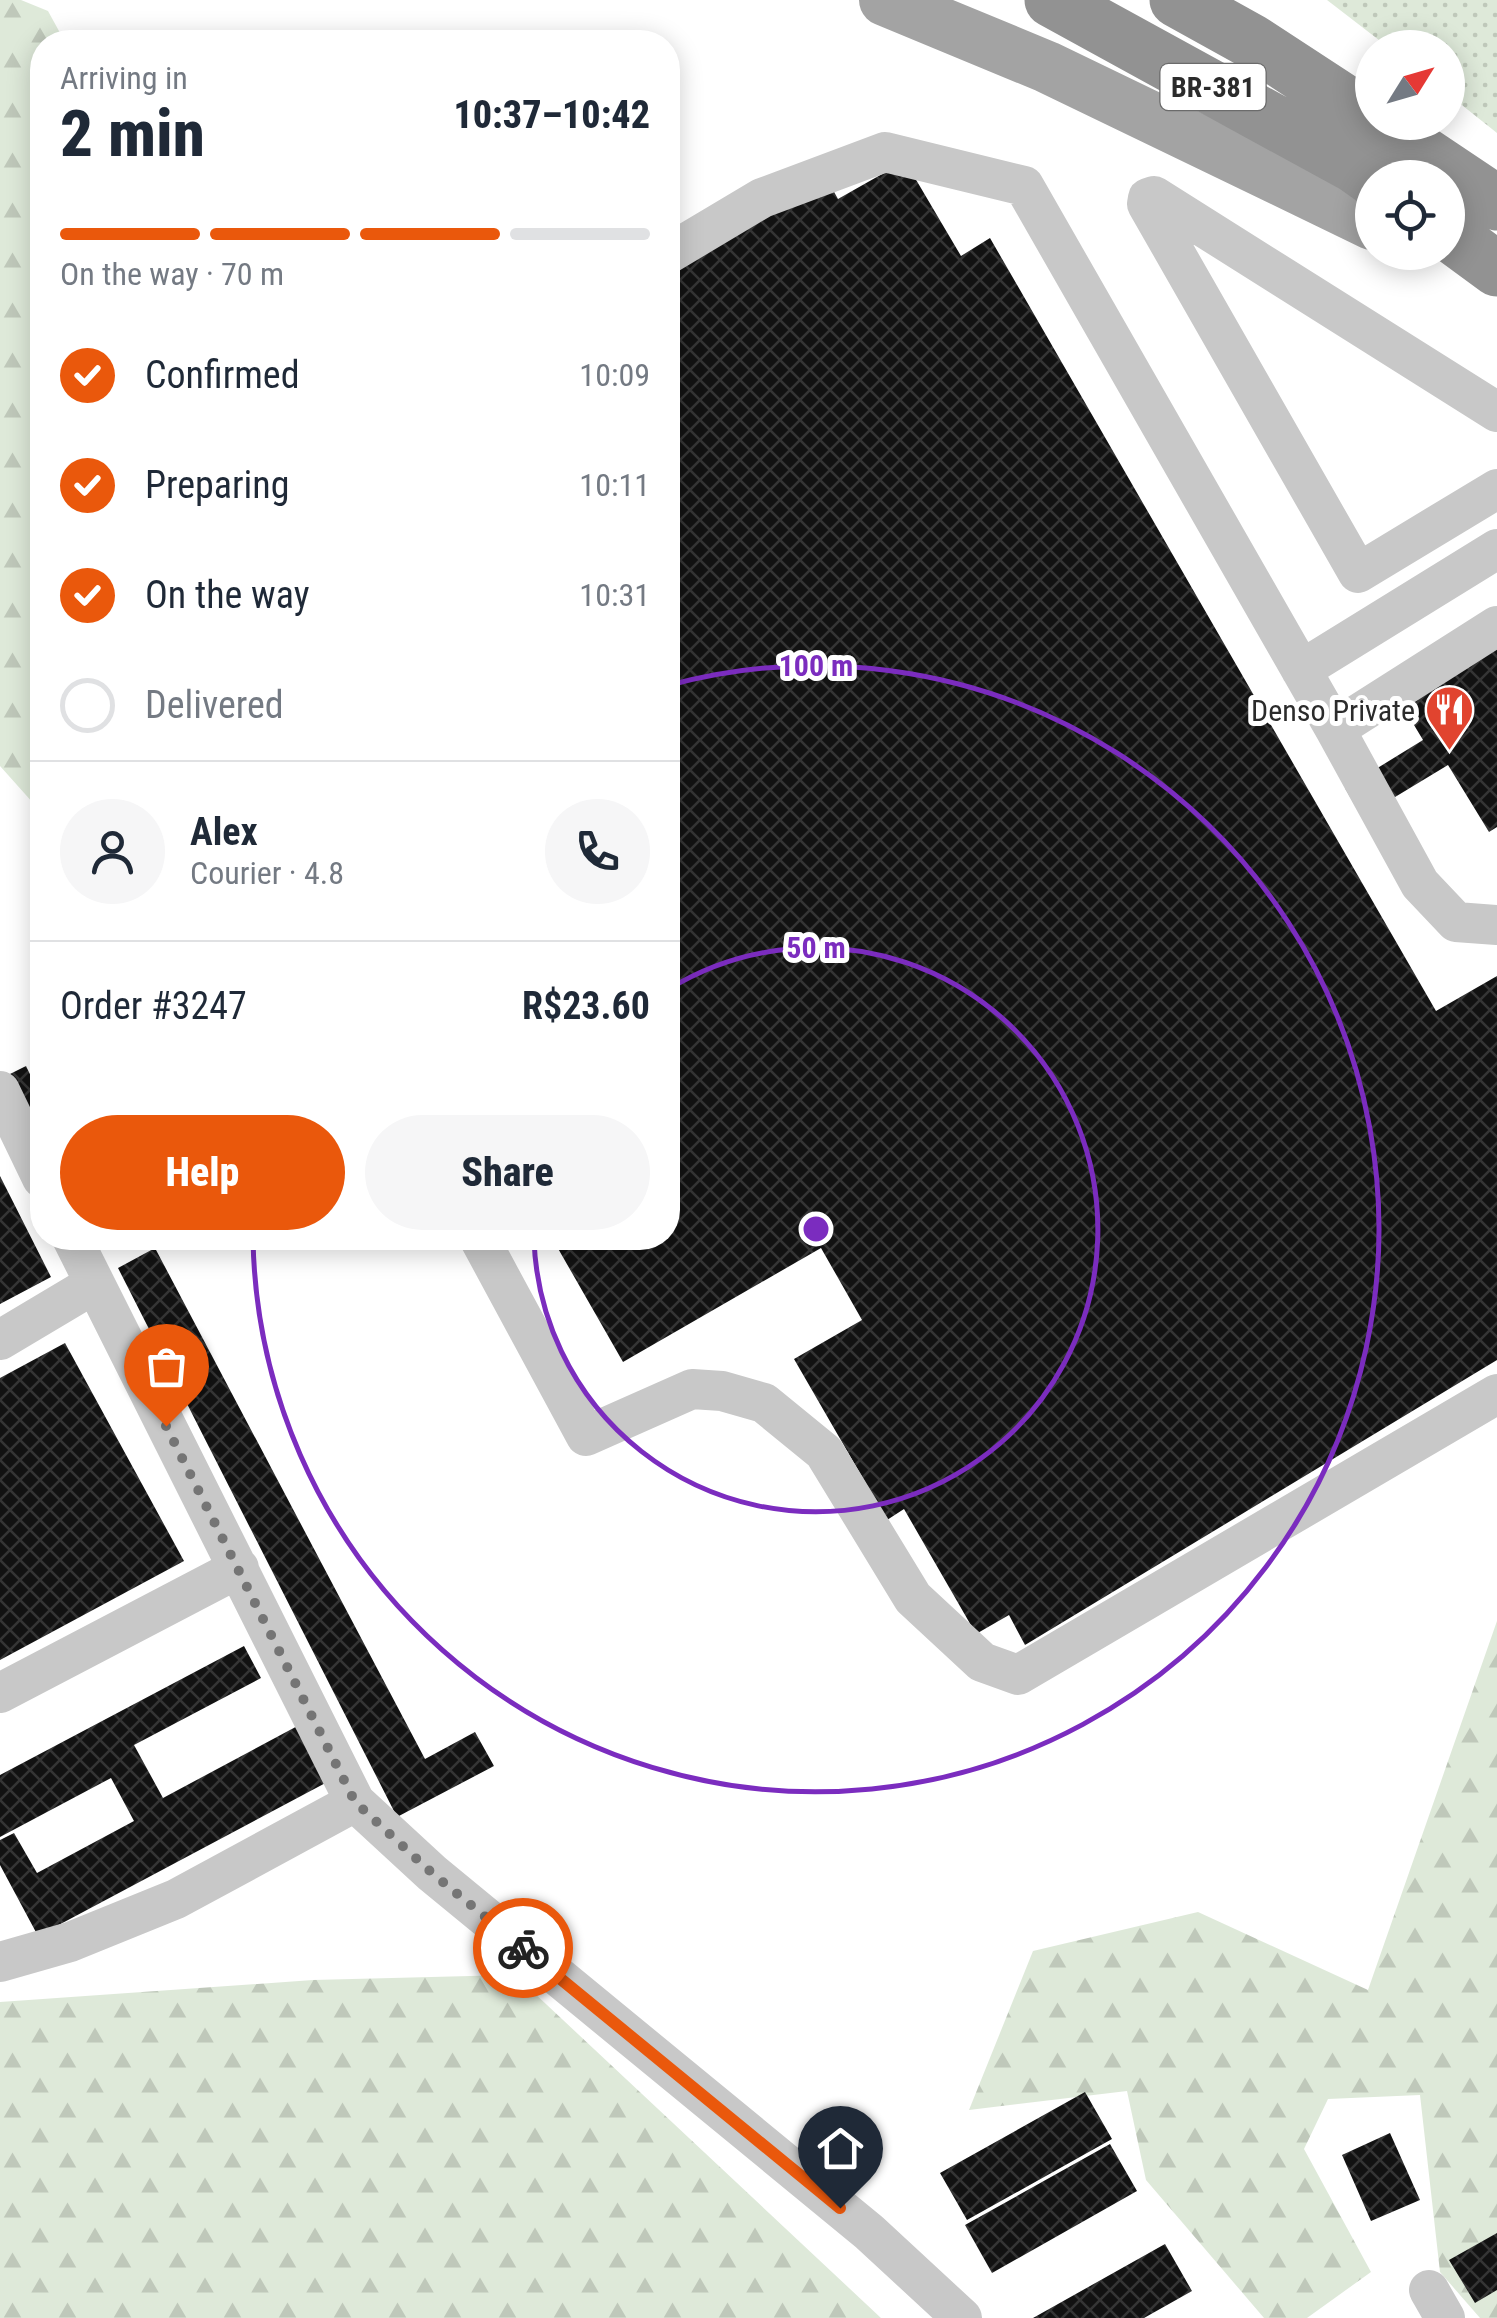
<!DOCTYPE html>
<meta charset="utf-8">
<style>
body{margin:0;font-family:"Roboto Condensed",sans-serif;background:#f6f6f7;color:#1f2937;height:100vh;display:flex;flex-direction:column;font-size:38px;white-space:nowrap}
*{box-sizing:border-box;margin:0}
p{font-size:32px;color:#747a83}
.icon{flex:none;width:55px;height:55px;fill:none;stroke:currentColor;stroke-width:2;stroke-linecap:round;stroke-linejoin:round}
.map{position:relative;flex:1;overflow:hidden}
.drawer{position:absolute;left:30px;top:30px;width:650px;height:1220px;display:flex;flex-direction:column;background:#fff;border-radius:40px;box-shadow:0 5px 25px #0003}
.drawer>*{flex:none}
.needle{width:65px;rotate:53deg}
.fabs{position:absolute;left:1355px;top:30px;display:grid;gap:20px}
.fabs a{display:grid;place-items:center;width:110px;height:110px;border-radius:50%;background:#fff;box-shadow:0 5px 25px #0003;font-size:50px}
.pin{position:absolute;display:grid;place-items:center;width:85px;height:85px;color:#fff;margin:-102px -42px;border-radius:50% 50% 50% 0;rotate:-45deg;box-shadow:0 0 10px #0007}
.pin .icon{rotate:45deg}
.courier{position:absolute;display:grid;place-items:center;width:100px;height:100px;margin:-50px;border:8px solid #ea580c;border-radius:50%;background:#fff;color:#222;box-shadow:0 2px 12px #0007}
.head em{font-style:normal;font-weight:800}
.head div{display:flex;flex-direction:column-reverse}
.head{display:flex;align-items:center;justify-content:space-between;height:170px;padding:0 30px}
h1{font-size:65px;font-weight:800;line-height:75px}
.bar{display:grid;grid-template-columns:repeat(4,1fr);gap:15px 10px;align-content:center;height:120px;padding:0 30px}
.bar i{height:12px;border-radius:8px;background:#e0e1e3}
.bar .on{background:#ea580c}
.bar p{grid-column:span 4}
.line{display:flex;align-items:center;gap:25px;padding:0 30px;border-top:2px solid #e0e1e3}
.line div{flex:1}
.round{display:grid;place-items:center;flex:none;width:105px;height:105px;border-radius:52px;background:#f6f6f7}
ol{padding:0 30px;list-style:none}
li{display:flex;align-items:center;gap:30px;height:110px}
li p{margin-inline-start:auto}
li .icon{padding:10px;border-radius:50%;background:#ea580c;color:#fff;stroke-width:4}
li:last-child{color:#747a83}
li i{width:55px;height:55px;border:5px solid #e0e1e3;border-radius:50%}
.cta{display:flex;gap:20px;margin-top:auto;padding:20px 30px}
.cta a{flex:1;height:115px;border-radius:60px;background:#ea580c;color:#fff;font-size:40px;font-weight:800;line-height:115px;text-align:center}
.cta a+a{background:#f6f6f7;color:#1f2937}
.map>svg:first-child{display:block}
.grass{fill:url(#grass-dots)}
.forest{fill:url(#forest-firs)}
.building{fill:url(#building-cross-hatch)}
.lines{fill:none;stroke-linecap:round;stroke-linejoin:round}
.minor{stroke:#c8c8c8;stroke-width:40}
.major{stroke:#a3a3a3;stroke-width:52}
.highway{stroke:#929292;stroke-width:55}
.done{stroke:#757575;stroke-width:10;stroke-dasharray:0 18}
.route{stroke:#ea580c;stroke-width:12}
.ring{fill:none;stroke:#7b2cbf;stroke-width:5}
.labels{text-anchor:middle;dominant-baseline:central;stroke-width:10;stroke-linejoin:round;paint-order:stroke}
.shield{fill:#fff;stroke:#6b6b6b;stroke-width:2.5}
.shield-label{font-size:28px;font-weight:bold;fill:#2b2b2b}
.poi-label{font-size:30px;fill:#2b2b2b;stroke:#fff;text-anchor:end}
.centre{fill:#7b2cbf;stroke:#fff;stroke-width:5}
.ring-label{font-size:30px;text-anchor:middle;font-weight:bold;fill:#7b2cbf;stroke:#fff;stroke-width:10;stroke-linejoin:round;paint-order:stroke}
</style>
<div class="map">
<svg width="1497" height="2318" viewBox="0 0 1497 2318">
<defs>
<pattern id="grass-dots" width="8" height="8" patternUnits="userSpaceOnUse" patternTransform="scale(2.5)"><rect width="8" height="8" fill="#dee9d9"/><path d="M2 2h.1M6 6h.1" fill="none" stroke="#bfc8ba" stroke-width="1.8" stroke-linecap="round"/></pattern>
<pattern id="forest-firs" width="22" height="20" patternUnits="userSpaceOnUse" patternTransform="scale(2.5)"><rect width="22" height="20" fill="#dee9d9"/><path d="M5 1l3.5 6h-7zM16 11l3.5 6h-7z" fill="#bfc8ba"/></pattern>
<pattern id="building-cross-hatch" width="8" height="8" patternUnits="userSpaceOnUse" patternTransform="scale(2.5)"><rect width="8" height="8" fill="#121212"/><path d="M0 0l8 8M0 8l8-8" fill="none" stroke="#353535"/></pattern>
</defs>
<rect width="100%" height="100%" fill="#fff"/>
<path class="grass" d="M1327,0H1497V133L1448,94V48L1388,47Z"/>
<path class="forest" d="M0,0H21L48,11L65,42H42V813L0,766Z
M1497,1621V2318H1480L1440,2272L1420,2095L1328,2099L1304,2149L1371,2272L1307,2318H1264L1146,2180L1127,2091L969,2110L1033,1951L1198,1912L1368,1990Z
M515,1975L881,2318H0V2002L313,1980Z"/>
<path class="building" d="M905,161L961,256L990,238L1436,1011L1497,976V1360L1025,1645L1009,1615L976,1634L904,1509L887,1520L794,1359L862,1320L821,1248L623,1362L552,1238H668V273L828,181L838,199Z
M1497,649V827L1489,832L1448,765L1362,817L1345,788L1423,740L1402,705Z
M26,1066L42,1099V1149L6,1076Z
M0,1176L51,1277L0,1304Z
M155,1248L425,1759L475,1732L494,1766L397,1817L118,1268Z
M65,1343L184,1561L0,1660V1378Z
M244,1646L261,1678L134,1745L163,1798L303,1723L333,1779L38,1936L0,1865V1840L14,1833L37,1873L134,1821L111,1778L0,1837V1775Z
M1085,2092L1112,2139L967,2220L940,2173Z
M1390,2133L1420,2200L1371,2221L1342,2155Z
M1110,2144L1137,2191L992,2273L965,2225Z
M1497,2233V2290L1475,2303L1449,2260Z
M1165,2244L1192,2291L1144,2318H1033Z"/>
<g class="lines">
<path class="minor" d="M668,254L762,198L885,152L1024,186L1335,729L1420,884L1456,922L1497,925
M1497,412L1154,196L1148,198L1147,204L1358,573L1497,489
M1301,670L1497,549
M1335,729L1497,626
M0,1091L42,1178
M479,1238L586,1436L692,1389L722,1391L764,1403L824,1452L913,1598L982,1662L1018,1675L1497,1394
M0,1340L94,1284
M0,1693L239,1568
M355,1802L432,1873L869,2232L962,2318
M0,1962L70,1942L176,1899L355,1802L72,1238
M1429,2290L1445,2318"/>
<path class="major" d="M885,0L1047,67L1372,224"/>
<path class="highway" d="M1052,0L1355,166L1372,178
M1177,0L1251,41L1372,120
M1376,122L1497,203
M1448,233L1497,269"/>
</g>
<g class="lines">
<path class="done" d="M166,1426L355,1802L432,1873L523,1948"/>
<path class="route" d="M523,1948L840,2208"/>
</g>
<g class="ring">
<path d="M669 989A282 282 0 1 1 534 1239"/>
<path d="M670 685A563 563 0 1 1 253 1239"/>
</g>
<defs>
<symbol id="restaurant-pin" viewBox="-11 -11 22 30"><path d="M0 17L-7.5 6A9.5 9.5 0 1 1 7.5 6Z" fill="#e1442f" stroke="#fff"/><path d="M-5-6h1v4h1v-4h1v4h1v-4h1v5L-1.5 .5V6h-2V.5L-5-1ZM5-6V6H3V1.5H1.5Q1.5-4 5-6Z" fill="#fff"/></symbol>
</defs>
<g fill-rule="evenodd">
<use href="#restaurant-pin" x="1422" y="682" width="55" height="75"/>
</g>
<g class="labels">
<rect class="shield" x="1160.5" y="64" width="105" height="46" rx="8"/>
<g class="shield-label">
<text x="1213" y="87">BR-381</text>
</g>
<g class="poi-label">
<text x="1415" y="710">Denso Private</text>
</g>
</g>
<circle cx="816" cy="1229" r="15" class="centre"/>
<g class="ring-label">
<text x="816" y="676">100 m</text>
<text x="816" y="958">50 m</text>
</g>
</svg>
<div class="fabs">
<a><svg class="needle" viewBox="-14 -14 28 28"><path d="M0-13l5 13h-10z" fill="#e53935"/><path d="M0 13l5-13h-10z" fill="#747a83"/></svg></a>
<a><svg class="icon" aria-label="locate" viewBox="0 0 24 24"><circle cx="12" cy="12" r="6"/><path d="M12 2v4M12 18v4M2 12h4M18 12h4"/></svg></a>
</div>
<div class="pin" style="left:166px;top:1426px;background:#ea580c"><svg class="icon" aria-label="bag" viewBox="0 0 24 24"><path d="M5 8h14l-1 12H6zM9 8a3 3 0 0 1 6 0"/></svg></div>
<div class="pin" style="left:840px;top:2208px;background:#1f2937"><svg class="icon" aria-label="home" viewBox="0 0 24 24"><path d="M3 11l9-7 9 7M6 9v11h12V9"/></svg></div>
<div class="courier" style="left:523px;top:1948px"><svg class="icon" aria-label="bike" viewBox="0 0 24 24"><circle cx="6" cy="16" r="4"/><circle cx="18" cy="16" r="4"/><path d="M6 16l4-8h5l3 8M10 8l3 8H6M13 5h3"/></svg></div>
<section class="drawer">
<div class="head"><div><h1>2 min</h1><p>Arriving in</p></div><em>10:37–10:42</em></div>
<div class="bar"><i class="on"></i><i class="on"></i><i class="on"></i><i></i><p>On the way · 70 m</p></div>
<ol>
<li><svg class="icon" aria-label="check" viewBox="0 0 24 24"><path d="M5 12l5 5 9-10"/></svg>Confirmed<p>10:09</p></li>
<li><svg class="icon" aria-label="check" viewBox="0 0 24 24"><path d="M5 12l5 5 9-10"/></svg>Preparing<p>10:11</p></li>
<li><svg class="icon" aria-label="check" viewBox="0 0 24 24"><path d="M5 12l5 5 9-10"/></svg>On the way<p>10:31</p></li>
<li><i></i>Delivered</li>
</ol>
<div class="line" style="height:180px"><a class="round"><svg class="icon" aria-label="person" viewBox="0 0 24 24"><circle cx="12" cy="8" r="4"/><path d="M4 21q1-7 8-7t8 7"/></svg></a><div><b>Alex</b><p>Courier · 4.8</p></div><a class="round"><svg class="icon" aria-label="phone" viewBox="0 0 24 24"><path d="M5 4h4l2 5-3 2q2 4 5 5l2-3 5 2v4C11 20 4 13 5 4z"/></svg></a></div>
<div class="line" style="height:130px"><div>Order #3247</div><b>R$23.60</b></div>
<div class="cta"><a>Help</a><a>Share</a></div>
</section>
</div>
